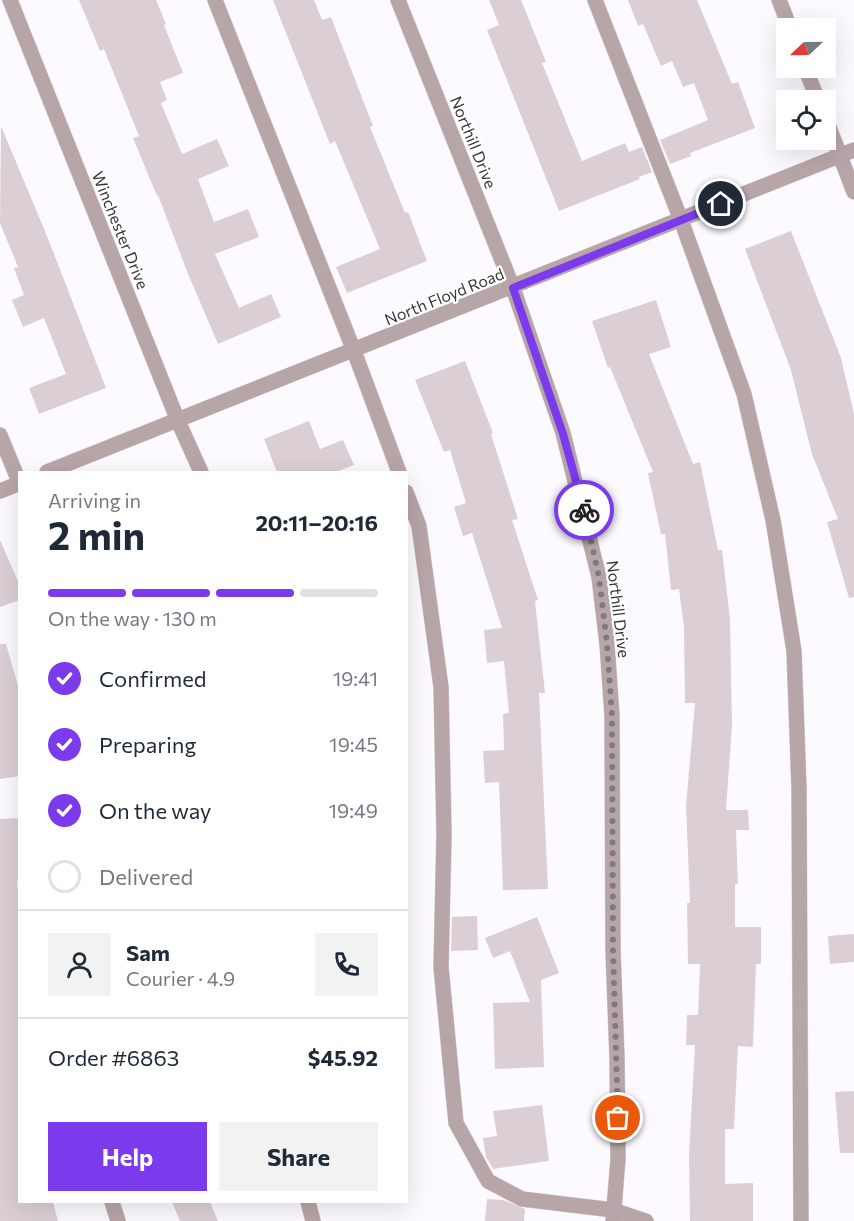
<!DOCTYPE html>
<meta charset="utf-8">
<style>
body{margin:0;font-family:Commissioner,sans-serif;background:#f2f2f3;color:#1f2937;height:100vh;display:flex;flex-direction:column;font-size:22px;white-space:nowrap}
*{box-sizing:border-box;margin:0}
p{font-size:20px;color:#747a83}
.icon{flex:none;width:33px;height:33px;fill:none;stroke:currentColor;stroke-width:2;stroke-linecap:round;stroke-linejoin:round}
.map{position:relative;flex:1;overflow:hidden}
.details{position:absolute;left:18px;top:471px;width:390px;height:732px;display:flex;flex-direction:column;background:#fff;border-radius:0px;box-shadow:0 6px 24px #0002}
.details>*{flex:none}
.needle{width:39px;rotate:248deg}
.controls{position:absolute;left:776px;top:18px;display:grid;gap:12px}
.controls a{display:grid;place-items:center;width:60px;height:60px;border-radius:0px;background:#fff;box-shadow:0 6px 24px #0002;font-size:30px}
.pin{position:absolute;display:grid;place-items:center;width:51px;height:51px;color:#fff;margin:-26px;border:3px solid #fff;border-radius:50%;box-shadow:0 2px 6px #0007}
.courier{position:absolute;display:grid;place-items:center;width:60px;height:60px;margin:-30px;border:4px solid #7c3aed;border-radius:50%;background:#fff;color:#222;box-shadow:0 2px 8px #0007}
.headline em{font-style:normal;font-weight:700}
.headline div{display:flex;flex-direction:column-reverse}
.headline{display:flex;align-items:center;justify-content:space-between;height:102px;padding:0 30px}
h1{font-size:39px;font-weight:700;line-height:45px}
.bar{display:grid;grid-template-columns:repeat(4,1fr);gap:9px 6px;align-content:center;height:72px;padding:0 30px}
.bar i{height:8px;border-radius:4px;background:#e0e1e3}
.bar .on{background:#7c3aed}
.bar p{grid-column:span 4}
.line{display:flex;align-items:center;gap:15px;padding:0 30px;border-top:2px solid #e0e1e3}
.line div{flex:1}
.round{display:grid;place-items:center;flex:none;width:63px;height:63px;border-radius:0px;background:#f2f2f3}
ol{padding:0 30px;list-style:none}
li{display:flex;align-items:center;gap:18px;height:66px}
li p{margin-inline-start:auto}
li .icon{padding:6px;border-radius:50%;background:#7c3aed;color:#fff;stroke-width:4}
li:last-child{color:#747a83}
li i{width:33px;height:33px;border:3px solid #e0e1e3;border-radius:50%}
.action{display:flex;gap:12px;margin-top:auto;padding:12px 30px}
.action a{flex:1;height:69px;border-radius:0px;background:#7c3aed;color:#fff;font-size:24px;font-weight:700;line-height:69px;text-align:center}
.action a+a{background:#f2f2f3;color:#1f2937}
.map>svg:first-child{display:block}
.building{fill:#dbcfd5}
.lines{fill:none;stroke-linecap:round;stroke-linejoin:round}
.minor-casing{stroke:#d9d7dc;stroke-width:16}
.minor{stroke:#b8a5a7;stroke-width:15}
.done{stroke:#7c7b7f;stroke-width:6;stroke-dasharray:0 10.8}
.route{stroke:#7c3aed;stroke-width:8}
.labels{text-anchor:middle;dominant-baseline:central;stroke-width:4.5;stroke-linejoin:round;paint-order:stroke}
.street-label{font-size:16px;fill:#37363a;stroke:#fff}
</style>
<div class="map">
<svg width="854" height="1221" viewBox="0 0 854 1221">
<rect width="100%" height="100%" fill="#fcfaff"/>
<path class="building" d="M79,0H156L166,24L164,25L183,73L160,82L167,100L161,103L182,154L217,139L229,166L198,179L214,222L248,209L259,237L215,254L239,308L271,294L281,317L218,344L188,274L158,195L157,196L133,138L139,136L104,49L100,51Z
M273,0H314L322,20L331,17L373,126L370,127L405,213L408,212L427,261L347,293L336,267L380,249L335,141L330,144Z
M489,0H521L546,62L542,63L582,161L625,143L629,152L642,147L652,172L639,177L640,179L559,211L487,30L499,25Z
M628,0H697L732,84L738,82L755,128L690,153L691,156L670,164L660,140L708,120L694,83L683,87L672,61L661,66L643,24L638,26Z
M1,126L47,236L106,388L39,414L29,388L66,374L44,318L23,327L12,300L24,295L14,268L18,267L0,223Z
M791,231L841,358L854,414V597L849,598L827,522L838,519L812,454L791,370L745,249Z
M656,300L671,347L649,354L693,464L700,462L718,550H722L730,619L732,725L726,810H748L749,830H736L738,884H735V927H761V964H756L753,1047L738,1046L734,1129H725V1184L753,1183V1221H690L689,1154L695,1045H686L687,1015H698L700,964H688L687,903H690L686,806L695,703H685L684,627L679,589L671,590L665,534H661L648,473L653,472L610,367L608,368L592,321Z
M465,361L493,433L491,434L518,519L512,520L538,600L535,601L545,693H539L548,889L503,890L499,782L485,783L483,751L504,750L503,714L509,713L504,661L487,663L484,630L502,628L472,533L463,536L454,507L466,503L450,450L444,452L415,380Z
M309,421L320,449L343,440L354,465L336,472H277L264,439Z
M0,540L20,586V600L0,607Z
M0,644H6L20,693V776L0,779Z
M20,818V879H17L20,926V1202H53L58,1221H0V819Z
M477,916L478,950L451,951L452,917Z
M537,917L559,973L541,980L544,1067L495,1069L493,1003L530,1002L510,951L493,958L485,938Z
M854,934V962L830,964L828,936Z
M854,1091V1153H840L835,1092Z
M542,1105L549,1161L493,1169L486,1157L483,1138L497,1136L493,1111Z
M487,1199L503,1200L525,1209L524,1221H485Z
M172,1202H210L218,1221H180Z"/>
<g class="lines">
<defs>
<path id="minor" d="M10,0L178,421L201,472
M215,0L354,351L399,472
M398,0L513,288L563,433L599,577L607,644L612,716L613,951L617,1058L618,1159L613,1221
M595,0L681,220L744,394L773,520L794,651L799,788L801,1221
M779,0L790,28
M805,68L818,100
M825,117L854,192
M0,435L20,484
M47,472L854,150
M0,491L20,483
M406,492L419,526L441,687L444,834L441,967L456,1123L488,1181L522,1199L613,1210L646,1221
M112,1202L118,1221
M308,1202L313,1221"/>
</defs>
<use href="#minor" class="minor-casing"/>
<use href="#minor" class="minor"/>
</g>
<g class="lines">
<path class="done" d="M584,510L599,577L607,644L612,716L613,951L618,1118"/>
<path class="route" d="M584,510L563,434L513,288L721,204"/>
</g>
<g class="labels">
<g class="street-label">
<text transform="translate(474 142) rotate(68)">Northill Drive</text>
<text transform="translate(121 230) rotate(68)">Winchester Drive</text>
<text transform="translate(444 296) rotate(-22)">North Floyd Road</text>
<text transform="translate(619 609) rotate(83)">Northill Drive</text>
</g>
</g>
</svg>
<div class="controls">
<a><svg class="needle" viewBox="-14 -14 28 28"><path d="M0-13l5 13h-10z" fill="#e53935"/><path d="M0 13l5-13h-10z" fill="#747a83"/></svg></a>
<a><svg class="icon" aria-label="locate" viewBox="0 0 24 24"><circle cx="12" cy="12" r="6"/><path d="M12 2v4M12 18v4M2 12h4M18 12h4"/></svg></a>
</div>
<div class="pin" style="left:618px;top:1118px;background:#ea580c"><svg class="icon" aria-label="bag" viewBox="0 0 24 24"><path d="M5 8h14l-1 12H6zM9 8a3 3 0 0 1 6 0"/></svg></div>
<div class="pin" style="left:721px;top:204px;background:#1f2937"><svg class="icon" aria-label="home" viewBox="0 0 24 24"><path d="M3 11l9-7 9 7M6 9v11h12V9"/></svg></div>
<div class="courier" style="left:584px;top:510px"><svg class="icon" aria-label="bike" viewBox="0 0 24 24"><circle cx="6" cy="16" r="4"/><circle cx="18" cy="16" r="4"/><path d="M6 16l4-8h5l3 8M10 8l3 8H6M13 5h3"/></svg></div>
<section class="details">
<div class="headline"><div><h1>2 min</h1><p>Arriving in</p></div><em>20:11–20:16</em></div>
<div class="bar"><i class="on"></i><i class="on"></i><i class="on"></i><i></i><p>On the way · 130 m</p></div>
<ol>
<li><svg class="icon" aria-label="check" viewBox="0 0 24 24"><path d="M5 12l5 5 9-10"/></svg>Confirmed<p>19:41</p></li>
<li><svg class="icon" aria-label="check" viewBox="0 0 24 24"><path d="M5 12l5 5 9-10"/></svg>Preparing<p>19:45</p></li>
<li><svg class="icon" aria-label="check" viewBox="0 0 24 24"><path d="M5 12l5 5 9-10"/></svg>On the way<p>19:49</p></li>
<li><i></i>Delivered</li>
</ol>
<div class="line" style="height:108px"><a class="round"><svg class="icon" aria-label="person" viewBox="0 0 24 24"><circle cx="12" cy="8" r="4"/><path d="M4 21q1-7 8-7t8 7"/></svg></a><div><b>Sam</b><p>Courier · 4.9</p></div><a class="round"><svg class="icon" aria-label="phone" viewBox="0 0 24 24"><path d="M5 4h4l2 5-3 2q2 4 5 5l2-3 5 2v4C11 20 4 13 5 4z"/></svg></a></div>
<div class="line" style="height:78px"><div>Order #6863</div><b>$45.92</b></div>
<div class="action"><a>Help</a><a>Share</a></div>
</section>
</div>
